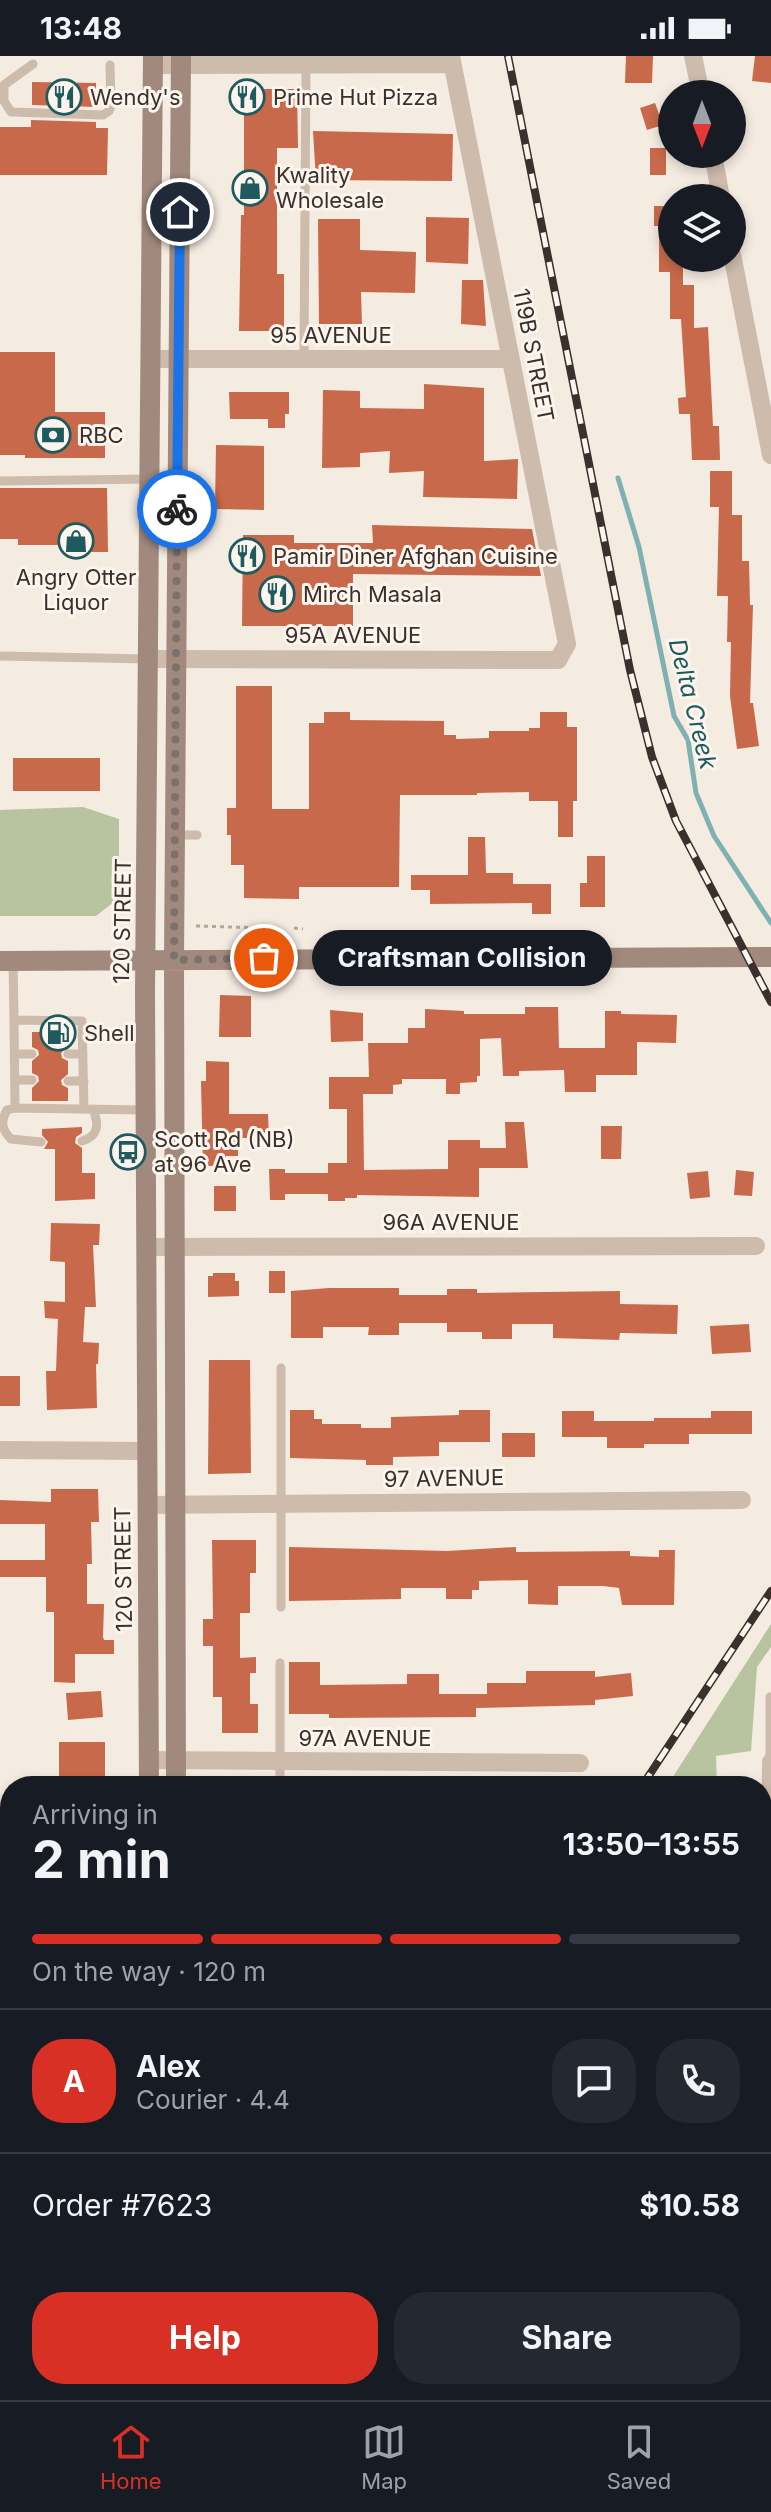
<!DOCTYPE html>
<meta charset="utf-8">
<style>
body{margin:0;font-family:Inter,sans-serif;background:#242831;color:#f1f3f6;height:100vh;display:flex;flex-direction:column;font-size:30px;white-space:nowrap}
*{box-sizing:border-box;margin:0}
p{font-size:26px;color:#9ea1a6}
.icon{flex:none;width:44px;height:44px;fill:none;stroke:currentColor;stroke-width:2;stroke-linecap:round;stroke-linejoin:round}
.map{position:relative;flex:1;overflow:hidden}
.drawer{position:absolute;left:0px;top:1720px;width:772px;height:624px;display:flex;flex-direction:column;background:#171b24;border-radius:32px 32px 0 0;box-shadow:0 4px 12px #0003}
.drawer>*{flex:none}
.needle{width:52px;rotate:180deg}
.controls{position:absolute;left:658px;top:24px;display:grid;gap:16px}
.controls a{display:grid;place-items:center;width:88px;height:88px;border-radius:50%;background:#171b24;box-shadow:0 4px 12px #0003;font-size:40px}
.pin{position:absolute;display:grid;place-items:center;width:68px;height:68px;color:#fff;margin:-34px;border:4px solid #fff;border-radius:50%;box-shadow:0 2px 8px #0007}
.courier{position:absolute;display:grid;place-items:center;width:80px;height:80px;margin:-40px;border:6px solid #1a73e8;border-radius:50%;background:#fff;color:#222;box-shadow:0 2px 10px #0007}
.bubble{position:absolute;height:56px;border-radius:28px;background:#171b24;box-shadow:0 4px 12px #0003;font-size:26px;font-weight:700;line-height:56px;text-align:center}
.headline em{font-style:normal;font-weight:700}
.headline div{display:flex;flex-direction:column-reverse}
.headline{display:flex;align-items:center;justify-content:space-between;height:136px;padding:0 32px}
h1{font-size:52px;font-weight:700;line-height:60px}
.bar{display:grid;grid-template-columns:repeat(4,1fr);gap:12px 8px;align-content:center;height:96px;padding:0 32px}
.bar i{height:10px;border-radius:6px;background:#363941}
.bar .on{background:#d93025}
.bar p{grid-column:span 4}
.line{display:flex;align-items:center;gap:20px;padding:0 32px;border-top:2px solid #363941}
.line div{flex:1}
.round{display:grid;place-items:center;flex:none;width:84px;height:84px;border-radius:32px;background:#242831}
.button{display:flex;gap:16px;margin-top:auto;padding:16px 32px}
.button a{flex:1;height:92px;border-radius:32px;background:#d93025;color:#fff;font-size:32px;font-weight:700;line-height:92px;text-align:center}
.button a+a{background:#242831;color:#f1f3f6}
.status{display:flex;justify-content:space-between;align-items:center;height:56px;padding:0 40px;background:#171b24;direction:ltr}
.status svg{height:22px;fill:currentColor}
.tabs{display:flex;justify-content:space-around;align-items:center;height:112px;border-top:2px solid #363941;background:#171b24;font-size:22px;color:#9ea1a6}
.tabs a{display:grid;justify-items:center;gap:4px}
.tabs .on{color:#d93025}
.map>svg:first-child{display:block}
.green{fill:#b8c4a0}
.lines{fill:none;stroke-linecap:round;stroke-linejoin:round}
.stream{stroke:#7fb0b2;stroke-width:5}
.building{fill:#c8694b}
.path{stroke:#b9a596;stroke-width:3;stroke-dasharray:4 4;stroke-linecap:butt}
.lane{stroke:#cdbbac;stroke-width:9}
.street{stroke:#cdbbac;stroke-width:18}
.secondary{stroke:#a18a7d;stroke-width:20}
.rail-casing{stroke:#3b302b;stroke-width:8}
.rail{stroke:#fbf5ee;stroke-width:5;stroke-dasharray:15;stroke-linecap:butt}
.done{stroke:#7c716b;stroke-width:8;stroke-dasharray:0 14.4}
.route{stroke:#1a73e8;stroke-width:10}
.labels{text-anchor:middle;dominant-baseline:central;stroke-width:6;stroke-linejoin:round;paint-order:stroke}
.poi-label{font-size:22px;fill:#3b302b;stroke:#fbf5ee;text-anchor:start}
.street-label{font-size:22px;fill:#3b302b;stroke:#fbf5ee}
.water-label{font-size:24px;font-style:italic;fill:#1f5a5e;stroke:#fbf5ee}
</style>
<div class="status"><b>13:48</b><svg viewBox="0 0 49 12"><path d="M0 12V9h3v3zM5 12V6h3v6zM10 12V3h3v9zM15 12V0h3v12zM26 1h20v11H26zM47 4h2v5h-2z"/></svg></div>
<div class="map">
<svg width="771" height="2344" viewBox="0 0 771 2344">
<rect width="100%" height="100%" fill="#f4ebe1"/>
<path class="green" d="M83,751L119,763V842L96,860H0V754Z
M771,1568V1591L757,1611L751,1695L716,1700L717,1730H667Z"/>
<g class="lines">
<path class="stream" d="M618,422L639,491L674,660L688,684L696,737L714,780L771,867
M0,1900L3,1918
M4,1928L10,1962
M310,2344L311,2334"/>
</g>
<path class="building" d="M626,0H653L652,27H625Z
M755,0H771V27L752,25Z
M32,26L96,27V51L32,49Z
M244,33H297L298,92H277V218H284V275H239L241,159H244Z
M655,47L663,69L647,74L640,52Z
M31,64L96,66V72H108L107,119H0V71H31Z
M313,75L453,78L452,125L316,124Z
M650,92H666V119H650Z
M654,150H672V202H683V229H694V272L708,271L713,370H719L720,404H692L690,358H679L678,342L686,341L681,263H670V216H659V170H654Z
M426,161L469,162L468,208L426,206Z
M318,163H360V194L416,196L415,237L361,236L362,268H319Z
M462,224H483L486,270L461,268Z
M0,296H55V356H105V402H25V399H0Z
M424,328L484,332V405L518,403L517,443L423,441L424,415L389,417L390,395L360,397V411L322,412L323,334L360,335V352L424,353Z
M229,336H289V358H285V372H268V363H230Z
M216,389L264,390V454L215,453Z
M710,415H732V459H742V505H749L750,549H753L750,647H753L759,690L737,693L730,640L731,586H727L728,540H717L719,451H710Z
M0,432H107L108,496H66V489H18V483H0Z
M372,469L532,473L541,520L353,518V570H242L243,479H294V487H373Z
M236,630H272V753H309V667H324V656H350V664L444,665V679H456V683L489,682V675H529V672H540V656H567V671H577V745H573V781H558V745H529V736L477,737V739H400L399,831H299V843L244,842V809H231V779H227V752H236Z
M13,702H100V735H13Z
M468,781H485L486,817H513V828H551V858H532V847L430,848V834H411V819H468Z
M587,800H605V851H580V827H587Z
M220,939L251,940V981H219Z
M525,951H558L559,992H605V955H621V958L677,959L676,987L637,986V1019H596V1036H565L564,1014L519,1015V1020H503L501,982L480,983V1020H477V1026L460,1027V1038H446V1023H402V1028L393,1029V1038H363L364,1114L448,1113V1084H480V1092H506L505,1066H524L528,1112H479V1141L357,1139V1142H345V1145H328V1138H285V1144H270L269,1113H285V1117H328V1107H347V1053H329V1021H369L368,987H408V972H425V953L464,955V958H525Z
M330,954L363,957V985L331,986Z
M32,976H68V990L61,997L62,1002L68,1005V1018L61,1024L62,1029L68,1032V1045H32V1032L39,1025L38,1020L32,1017V1005L39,999L38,994L32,991Z
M206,1005L229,1006V1058H268L269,1082H238V1100H226V1110H203L201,1025H206Z
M601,1070H622L621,1103H601Z
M82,1071V1077L76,1081L75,1087L82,1092V1117H95V1143L55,1145V1093H44L48,1086L42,1079V1073Z
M736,1114L754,1116L752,1140L734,1139Z
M708,1115L710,1141L690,1143L687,1117Z
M214,1130H236V1155H214Z
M51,1167L100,1168L99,1189H93L96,1251H85L83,1286L99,1287L98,1308H96L97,1352L47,1354L46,1315H56L58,1263L45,1262L44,1245L65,1246V1206L50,1205Z
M269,1215H285V1237H269Z
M213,1217H235V1225H239V1240L208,1241V1220H213Z
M329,1232H399V1239H447V1233H477V1237L620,1235V1248L678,1249L677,1278L620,1277L619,1284L553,1282V1268H512V1283H482V1276H447V1267H399V1279H368L369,1271H323V1282H291V1235Z
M749,1268L751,1296L712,1298L710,1270Z
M209,1304H250L251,1417L208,1418Z
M0,1320H20V1350H0Z
M290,1354H314V1363H322V1368H361V1372H391V1361L459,1359V1354H490V1386H439V1400L393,1401V1409H366V1404L290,1402Z
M562,1355H594V1365H654V1362H711V1355H752V1378H689V1388H644V1392H607V1381H562Z
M502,1377H535V1401H502Z
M51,1433H98L99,1466H91L92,1508H87V1548H104L103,1581L104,1584H114V1598H75V1627L54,1626V1556H46V1521H0V1504H45V1468H0V1444L51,1446Z
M212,1484H256V1517H250V1557H240V1602L256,1601V1617H250V1648H258V1677H222V1641H213V1590H203V1563H213Z
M289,1491L447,1495L516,1491V1496L630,1495V1500L659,1501V1494H675L674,1549H622L619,1532L603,1530H558V1549L528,1548V1524L479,1525V1534H472V1543H446V1532H401V1543L289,1545Z
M289,1606H320V1629L407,1628V1618H439V1638H487V1627H526V1615H595V1621L631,1617L633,1640L595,1644V1649L476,1652V1661L329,1662V1658H289Z
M101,1635L103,1661L68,1664L66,1637Z
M59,1686H105V1721H59Z"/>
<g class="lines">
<path class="path" d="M196,870L266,872
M294,872L303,873"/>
<path class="lane" d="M33,8L4,29V45L11,56L103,59L109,55L111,50L110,9
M304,303L306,8
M0,425L151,423
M0,600L148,603
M176,779H197
M13,905L14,964L82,965L84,1053
M14,964L15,1052L145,1054
M15,998H32
M68,998H83
M15,1024H32
M68,1025H84
M15,1052L7,1054C0,1066 2,1074 11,1083L41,1086
M82,1085C99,1080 99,1068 93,1053
M281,1551V1312
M280,1607V1730
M770,1641V1706"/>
<path class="street" d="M693,0L701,38
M153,9L452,8
M713,98L721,142
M732,198L771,399
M151,303H510
M148,603L558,604L567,588L451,0
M147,1191L756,1190
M0,1394L146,1395
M147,1449L742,1444
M149,1704L580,1707
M771,1706L768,1968L771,2073
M0,1923H10
M762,2227H771
M437,2334V2344"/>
<path class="secondary" d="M0,905L771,901
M149,1730L145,936L153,0
M176,1730L174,904L181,0
M151,2334V2344
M185,2334L186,2344"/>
<defs>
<path id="rail" d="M508,0L630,614L652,701L676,765L771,946
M642,1730L771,1535
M231,2344L238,2334"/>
</defs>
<use href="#rail" class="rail-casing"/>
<use href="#rail" class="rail"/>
</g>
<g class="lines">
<path class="done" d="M177,453L174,904L264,902"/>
<path class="route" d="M177,453L180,156"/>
</g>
<defs>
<symbol id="restaurant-ring" viewBox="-11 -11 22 22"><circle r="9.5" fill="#fbf5ee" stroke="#1f5a5e" stroke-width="1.5"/><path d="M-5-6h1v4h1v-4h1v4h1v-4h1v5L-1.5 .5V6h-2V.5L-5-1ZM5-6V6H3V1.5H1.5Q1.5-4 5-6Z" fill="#1f5a5e"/></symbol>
<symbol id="shop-ring" viewBox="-11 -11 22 22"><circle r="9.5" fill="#fbf5ee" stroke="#1f5a5e" stroke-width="1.5"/><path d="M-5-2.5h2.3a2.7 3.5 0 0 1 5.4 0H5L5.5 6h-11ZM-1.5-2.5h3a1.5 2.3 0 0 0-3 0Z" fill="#1f5a5e"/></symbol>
<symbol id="bank-ring" viewBox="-11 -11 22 22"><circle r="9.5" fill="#fbf5ee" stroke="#1f5a5e" stroke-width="1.5"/><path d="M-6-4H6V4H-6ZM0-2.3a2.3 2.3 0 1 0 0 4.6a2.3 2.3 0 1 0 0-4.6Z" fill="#1f5a5e"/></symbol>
<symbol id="fuel-ring" viewBox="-11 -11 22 22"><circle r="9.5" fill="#fbf5ee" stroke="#1f5a5e" stroke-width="1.5"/><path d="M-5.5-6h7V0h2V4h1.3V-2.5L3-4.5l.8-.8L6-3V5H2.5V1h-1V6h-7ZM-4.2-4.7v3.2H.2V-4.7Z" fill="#1f5a5e"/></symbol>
<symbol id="bus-ring" viewBox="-11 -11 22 22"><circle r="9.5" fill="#fbf5ee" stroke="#1f5a5e" stroke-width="1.5"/><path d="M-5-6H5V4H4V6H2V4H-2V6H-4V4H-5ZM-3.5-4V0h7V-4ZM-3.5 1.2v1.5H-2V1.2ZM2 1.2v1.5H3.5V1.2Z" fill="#1f5a5e"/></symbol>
</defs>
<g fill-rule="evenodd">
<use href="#restaurant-ring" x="44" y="21" width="40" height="40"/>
<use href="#restaurant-ring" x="227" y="21" width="40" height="40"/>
<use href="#shop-ring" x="230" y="112" width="40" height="40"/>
<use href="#bank-ring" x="33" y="359" width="40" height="40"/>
<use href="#shop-ring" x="56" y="465" width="40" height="40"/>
<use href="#restaurant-ring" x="227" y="480" width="40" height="40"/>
<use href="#restaurant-ring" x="257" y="518" width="40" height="40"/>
<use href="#fuel-ring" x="38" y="957" width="40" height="40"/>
<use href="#bus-ring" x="108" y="1076" width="40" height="40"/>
</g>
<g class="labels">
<g class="poi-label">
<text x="90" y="41">Wendy's</text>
<text x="273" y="41">Prime Hut Pizza</text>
<text x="276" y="119">Kwality<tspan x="276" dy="25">Wholesale</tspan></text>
<text x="79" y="379">RBC</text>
<text x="273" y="500">Pamir Diner Afghan Cuisine</text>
<text x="76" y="521" text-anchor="middle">Angry Otter<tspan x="76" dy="25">Liquor</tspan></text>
<text x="303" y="538">Mirch Masala</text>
<text x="84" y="977">Shell</text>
<text x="154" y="1083">Scott Rd (NB)<tspan x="154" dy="25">at 96 Ave</tspan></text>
</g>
<g class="street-label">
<text x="331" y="279">95 AVENUE</text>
<text transform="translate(534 299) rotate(79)">119B STREET</text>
<text x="353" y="579">95A AVENUE</text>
<text transform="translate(122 865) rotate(-89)">120 STREET</text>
<text x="451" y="1166">96A AVENUE</text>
<text transform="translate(444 1422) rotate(-1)">97 AVENUE</text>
<text transform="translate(123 1513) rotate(-91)">120 STREET</text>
<text x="365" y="1682">97A AVENUE</text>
</g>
<g class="water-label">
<text transform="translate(693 648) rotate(76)">Delta Creek</text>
</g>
</g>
</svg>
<div class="controls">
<a><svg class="needle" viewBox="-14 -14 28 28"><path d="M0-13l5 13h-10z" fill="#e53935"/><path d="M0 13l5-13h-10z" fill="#9ea1a6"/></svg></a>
<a><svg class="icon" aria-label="layers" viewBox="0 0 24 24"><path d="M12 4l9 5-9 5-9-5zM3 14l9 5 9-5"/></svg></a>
</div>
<div class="pin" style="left:264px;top:902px;background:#ea580c"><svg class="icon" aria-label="bag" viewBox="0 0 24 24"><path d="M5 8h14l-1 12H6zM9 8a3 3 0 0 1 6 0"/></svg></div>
<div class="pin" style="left:180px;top:156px;background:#1f2937"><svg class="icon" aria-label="home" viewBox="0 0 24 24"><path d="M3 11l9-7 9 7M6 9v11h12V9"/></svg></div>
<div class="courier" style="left:177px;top:453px"><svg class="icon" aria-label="bike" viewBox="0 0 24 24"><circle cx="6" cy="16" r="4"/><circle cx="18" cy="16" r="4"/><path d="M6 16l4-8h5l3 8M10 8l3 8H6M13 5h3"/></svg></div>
<div class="bubble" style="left:312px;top:874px;width:300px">Craftsman Collision</div>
<section class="drawer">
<div class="headline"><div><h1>2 min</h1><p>Arriving in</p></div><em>13:50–13:55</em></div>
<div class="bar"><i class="on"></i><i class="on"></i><i class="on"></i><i></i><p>On the way · 120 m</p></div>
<div class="line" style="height:144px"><b class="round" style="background:#d93025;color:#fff">A</b><div><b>Alex</b><p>Courier · 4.4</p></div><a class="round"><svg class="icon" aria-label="chat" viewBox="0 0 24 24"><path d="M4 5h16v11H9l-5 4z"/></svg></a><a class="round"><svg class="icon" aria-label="phone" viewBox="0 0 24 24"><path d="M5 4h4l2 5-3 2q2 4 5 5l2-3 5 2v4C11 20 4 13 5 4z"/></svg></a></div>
<div class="line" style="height:104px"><div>Order #7623</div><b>$10.58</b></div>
<div class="button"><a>Help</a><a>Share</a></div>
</section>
</div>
<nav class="tabs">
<a class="on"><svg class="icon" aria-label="home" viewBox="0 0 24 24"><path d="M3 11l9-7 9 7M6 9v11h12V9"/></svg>Home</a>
<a><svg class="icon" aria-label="map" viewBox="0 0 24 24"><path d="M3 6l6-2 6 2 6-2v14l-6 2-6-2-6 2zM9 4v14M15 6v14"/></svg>Map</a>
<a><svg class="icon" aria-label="saved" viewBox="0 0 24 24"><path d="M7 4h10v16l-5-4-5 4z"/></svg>Saved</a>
</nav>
